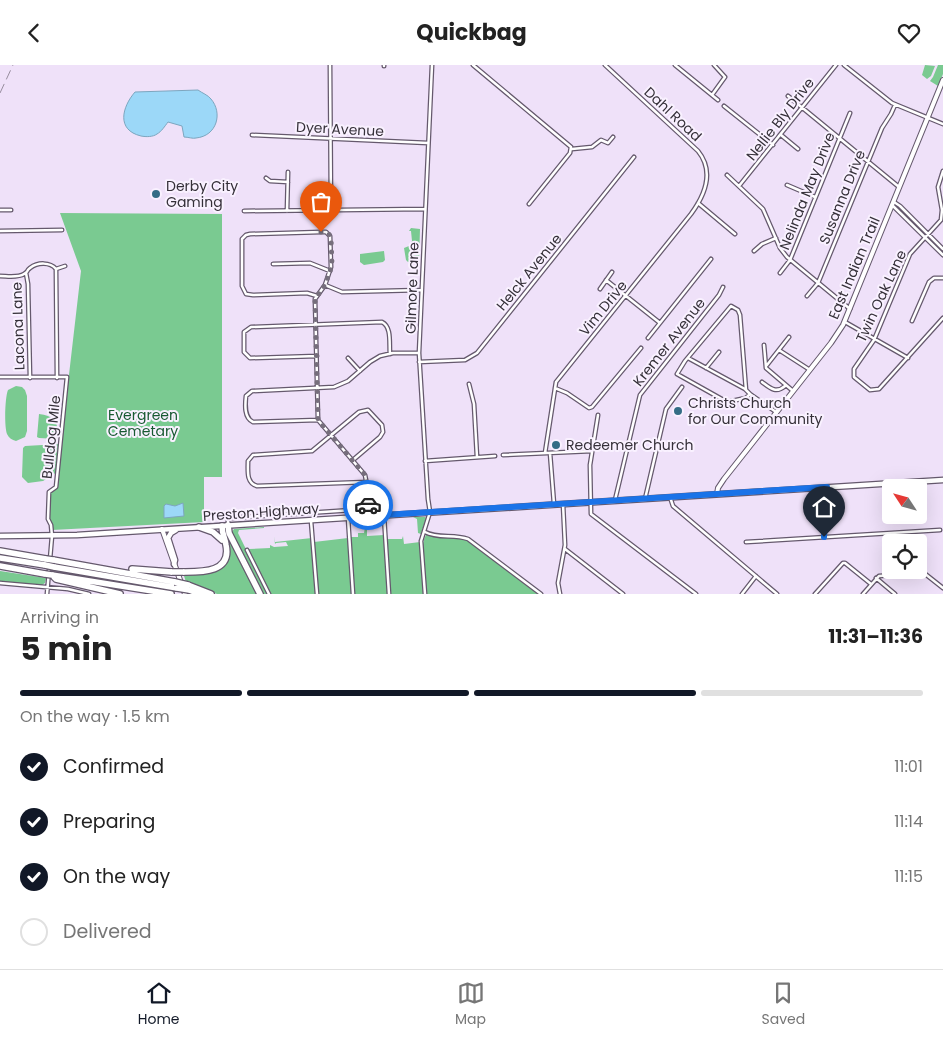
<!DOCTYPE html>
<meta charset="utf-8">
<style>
body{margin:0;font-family:Poppins,sans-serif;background:#f2f2f2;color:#222;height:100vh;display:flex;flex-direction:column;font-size:19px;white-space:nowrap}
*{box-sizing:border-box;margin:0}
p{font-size:16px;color:#767676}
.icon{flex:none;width:28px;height:28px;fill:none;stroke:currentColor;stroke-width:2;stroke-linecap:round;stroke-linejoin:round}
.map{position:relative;height:529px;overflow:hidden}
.drawer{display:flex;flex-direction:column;background:#fff;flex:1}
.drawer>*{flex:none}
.needle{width:32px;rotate:306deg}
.controls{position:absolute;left:882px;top:414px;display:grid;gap:10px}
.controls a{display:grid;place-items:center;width:45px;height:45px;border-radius:5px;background:#fff;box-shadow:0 5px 20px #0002;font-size:25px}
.pin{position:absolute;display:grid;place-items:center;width:42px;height:42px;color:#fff;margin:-51px -21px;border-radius:50% 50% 50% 0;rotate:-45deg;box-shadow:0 0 5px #0007}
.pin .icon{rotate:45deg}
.courier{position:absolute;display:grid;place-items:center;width:50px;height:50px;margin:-25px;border:4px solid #1a73e8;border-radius:50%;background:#fff;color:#222;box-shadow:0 1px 6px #0007}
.headline em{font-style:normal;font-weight:700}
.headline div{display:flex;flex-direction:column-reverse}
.headline{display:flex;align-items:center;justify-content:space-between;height:85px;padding:0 20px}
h1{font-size:32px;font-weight:700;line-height:38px}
.bar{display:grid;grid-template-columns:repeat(4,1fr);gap:8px 5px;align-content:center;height:60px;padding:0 20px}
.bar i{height:6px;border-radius:4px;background:#e0e0e0}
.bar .on{background:#111827}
.bar p{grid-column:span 4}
ol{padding:0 20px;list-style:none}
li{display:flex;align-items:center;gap:15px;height:55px}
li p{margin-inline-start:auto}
li .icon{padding:5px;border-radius:50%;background:#111827;color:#fff;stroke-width:4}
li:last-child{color:#767676}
li i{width:28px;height:28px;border:2px solid #e0e0e0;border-radius:50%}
header{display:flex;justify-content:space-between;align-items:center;height:65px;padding:0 20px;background:#fff;font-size:22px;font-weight:700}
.tabs{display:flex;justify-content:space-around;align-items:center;height:70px;border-top:1px solid #e0e0e0;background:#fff;font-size:14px;color:#767676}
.tabs a{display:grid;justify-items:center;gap:2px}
.tabs .on{color:#111827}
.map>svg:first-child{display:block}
.green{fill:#7aca91}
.water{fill:#9cd8f8;stroke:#7da6bf}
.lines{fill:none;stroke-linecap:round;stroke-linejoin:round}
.street-casing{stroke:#65596d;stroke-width:5}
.secondary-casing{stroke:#65596d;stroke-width:6}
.primary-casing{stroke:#65596d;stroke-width:7}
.highway-casing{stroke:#65596d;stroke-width:8}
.street{stroke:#fff;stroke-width:2.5}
.secondary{stroke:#fff;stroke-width:4}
.primary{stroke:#fff;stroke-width:4.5}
.highway{stroke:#fff;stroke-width:5.5}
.rail{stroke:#978d9e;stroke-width:1;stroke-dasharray:10 5;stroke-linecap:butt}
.highway-bridge-casing{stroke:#65596d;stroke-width:8;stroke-linecap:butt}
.highway-bridge{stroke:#fff;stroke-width:5.5}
.done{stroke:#766e7c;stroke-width:5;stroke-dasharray:0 9}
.route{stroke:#1a73e8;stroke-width:6}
.poi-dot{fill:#346d86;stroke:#f9f1ff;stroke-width:2}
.labels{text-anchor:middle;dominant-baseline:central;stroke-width:4;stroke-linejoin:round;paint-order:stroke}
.street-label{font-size:14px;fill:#353039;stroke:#f9f1ff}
.poi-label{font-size:14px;fill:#353039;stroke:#f9f1ff;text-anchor:start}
.park-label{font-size:14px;fill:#185a32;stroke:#f9f1ff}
</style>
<header><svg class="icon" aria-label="back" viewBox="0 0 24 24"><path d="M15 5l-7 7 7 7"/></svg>Quickbag<svg class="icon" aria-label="heart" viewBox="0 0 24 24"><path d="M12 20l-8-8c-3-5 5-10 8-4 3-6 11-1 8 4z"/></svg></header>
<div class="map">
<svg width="943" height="529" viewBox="0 0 943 529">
<rect width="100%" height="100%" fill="#efe1f9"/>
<path class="green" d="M925,0L935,1L931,11L927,14L922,10Z
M938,0H943V9L938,21L930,16L933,12Z
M60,148L222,149V412H204V457L52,465L48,454L49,427L56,422L57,407L43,416L28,418L22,412L23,383L25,381L60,379L59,396L81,206Z
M411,163L420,164L419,197H408L406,195L404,183L409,181L412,176L411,166H409Z
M384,186L385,195L383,197L364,200L360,197V189Z
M16,321L22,322L25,325L27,331V366L25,372L16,376C12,375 9,373 7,369C4,361 5,332 8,325Z
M39,349C56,351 59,358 57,374L39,373L37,372Z
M413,452H425L426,453L421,469L418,468L417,454Z
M367,461V471L384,470L388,529H354L350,472H358V468H364L365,462Z
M264,462V463L239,465L238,468L268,529H262L231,468L234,464Z
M225,465L258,529H217L186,517L183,508C196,509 221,513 226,496C228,489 225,472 225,465Z
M427,469C441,473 454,470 467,475L539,529H426C425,516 418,478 427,469Z
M274,471L275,477L312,473L316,529H270L247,482L249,484L270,483V480L274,482L288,481L286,477L276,478L275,479Z
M403,471L404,479L420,477L424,529H390L386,474H402Z
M348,473L352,529H318L314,477Z
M0,506L46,513L45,518L42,520L0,517Z"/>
<path class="water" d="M198,25C202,28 208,30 211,34C223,48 217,71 196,73C193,74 188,72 184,72L182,61L168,57C165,61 161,67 157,69C153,72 146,72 141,71C116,65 122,42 135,27Z
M183,438L184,451L164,453V441L166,439L175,441Z"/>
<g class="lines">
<defs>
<path id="street" d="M330,0L331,145
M384,0V1
M473,0L571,82L570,88L529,139
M675,0L718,35
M844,0L892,38L943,59
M712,30L725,12L714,0
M788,31L899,122
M724,41L773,80
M252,70L428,78
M781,70L798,84
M572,84L592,82L601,75L608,78L613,72
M943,106L938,122L942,145L941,155L910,189L874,275L854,304V312L870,325L879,324L943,253
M727,110L763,144L780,183L787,192L850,244
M266,113L270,116L288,117
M787,120L815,132
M739,121L836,0
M894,137L900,141L943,184
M698,138L735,169
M893,141L943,190
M0,145H11
M244,146L425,144
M287,146L288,107
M0,166L62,165
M754,186L762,179L776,173
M273,199L310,198L330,206
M56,204L57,313
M56,204L65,201
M26,208L28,219L30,313
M780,208L790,195L850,48
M0,211C7,211 18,213 24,209C30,205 25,207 30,203C38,197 50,197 56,204
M606,215L660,258
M325,220L342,227L421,225
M600,224L612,207
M317,231L307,228L253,230L246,229L242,221V174L246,170L250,169L321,167H326L330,171L331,202L325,220L315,234L318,355L365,410L368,425V450
M807,231L818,218L882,63L891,49L895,40
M912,256L929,217L934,213H943
M845,257L908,293
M648,273L711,194
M764,280L766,303L793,326
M779,285L810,305
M317,291L250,293L244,287V267L251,262L382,257C392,262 389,278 390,289
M348,293L360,306
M688,293L745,324L750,329L776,347
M419,297L465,295L477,288L634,92
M767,300L789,272
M706,303L719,287
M0,312H67L56,422L49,427L48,454L51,460L52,471L47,529
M762,317C770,323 776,329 785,321
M469,319L474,339L477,392
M555,323L567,328L589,343L592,342L641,283
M746,325L740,250L738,245L731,241L685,296L677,309L727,337L746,333L750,329
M598,350L590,400L591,449L696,529
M318,355L253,357C244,353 245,340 246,331L252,326L334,322L348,316L370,297L380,291L393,288H419
M545,388L556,317L691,149C705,130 715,107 698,86L605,0
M550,388L554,439
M503,390L592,386
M353,395L380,372L383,367L382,360L368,345L359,347L312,386L253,390L248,396C248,406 246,418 257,421L367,417
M425,396L495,391
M670,432L673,441L777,529
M645,434L666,344L682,322
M615,435L640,330L719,230L723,222
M384,451L389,529
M348,453L353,529
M311,456L317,529
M228,459V455L230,453L368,444
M425,467C438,474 453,469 468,474L541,529
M824,472L827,423
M746,477L940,465
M565,484L623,529
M247,485L269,529
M876,513L895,529
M0,518L68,524L89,529
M425,529L421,476L430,447L428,434L419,288L432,0
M560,529L558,518L565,480L563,439
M742,529L756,511
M815,529L843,498H845L871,519
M863,529L879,511L924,508L943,523"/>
<path id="secondary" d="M717,429L718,423L724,414L831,278L843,260L943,15
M162,464L185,529"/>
<path id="primary" d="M0,471L77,470L943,415
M174,499L175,495L168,473L171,468L176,465"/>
<path id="highway" d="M228,460L229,468L260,529
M199,462L213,467L222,475
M0,486L46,494
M0,493L45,500
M53,495L175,517
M0,501L45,509
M54,502L177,523
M132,504L172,507
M183,507C201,507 232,508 226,480C225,473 222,469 222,461
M52,510L171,529
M52,510L56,514L120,529
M188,520L211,529
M189,525L200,529"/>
</defs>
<use href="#street" class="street-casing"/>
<use href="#secondary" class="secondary-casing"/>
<use href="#primary" class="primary-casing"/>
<use href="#highway" class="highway-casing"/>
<use href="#street" class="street"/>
<use href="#secondary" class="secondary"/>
<use href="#primary" class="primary"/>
<use href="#highway" class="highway"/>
<path class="rail" d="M0,28L13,0"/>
<defs>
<path id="highway-bridge" d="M46,494L53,495
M45,500L54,502
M172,507H183
M45,509L52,510
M175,517L188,520
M177,523L189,525"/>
</defs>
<use href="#highway-bridge" class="highway-bridge-casing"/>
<use href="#highway-bridge" class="highway-bridge"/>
</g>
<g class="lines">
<path class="done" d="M321,167L328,168L331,172L332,200L325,220L315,234L318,355L365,410L368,425V440"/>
<path class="route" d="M368,440V451L827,422L824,472"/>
</g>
<g class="poi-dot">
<circle cx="156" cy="129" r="5"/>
<circle cx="678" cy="346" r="5"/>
<circle cx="556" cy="380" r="5"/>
</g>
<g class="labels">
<g class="street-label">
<text transform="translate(673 49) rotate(43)">Dahl Road</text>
<text transform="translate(780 54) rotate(-52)">Nellie Bly Drive</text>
<text transform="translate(340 64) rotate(3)">Dyer Avenue</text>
<text transform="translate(807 126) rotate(-68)">Nelinda May Drive</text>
<text transform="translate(842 132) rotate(-68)">Susanna Drive</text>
<text transform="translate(854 203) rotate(-67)">East Indian Trail</text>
<text transform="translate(529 207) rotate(-51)">Helck Avenue</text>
<text transform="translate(412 223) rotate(-88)">Gilmore Lane</text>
<text transform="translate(881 231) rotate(-65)">Twin Oak Lane</text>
<text transform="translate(603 243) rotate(-51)">Vim Drive</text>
<text transform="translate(18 261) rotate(-92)">Lacona Lane</text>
<text transform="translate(669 277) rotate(-52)">Kremer Avenue</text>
<text transform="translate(51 372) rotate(-84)">Bulldog Mile</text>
<text transform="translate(261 447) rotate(-4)">Preston Highway</text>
</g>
<g class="poi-label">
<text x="166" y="121">Derby City<tspan x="166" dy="16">Gaming</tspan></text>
<text x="688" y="338">Christs Church<tspan x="688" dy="16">for Our Community</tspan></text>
<text x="566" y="380">Redeemer Church</text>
</g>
<g class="park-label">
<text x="143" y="350">Evergreen<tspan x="143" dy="16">Cemetary</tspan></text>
</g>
</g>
</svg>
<div class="controls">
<a><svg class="needle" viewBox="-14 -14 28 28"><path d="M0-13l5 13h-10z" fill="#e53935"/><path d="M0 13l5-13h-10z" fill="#767676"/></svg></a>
<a><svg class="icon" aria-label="locate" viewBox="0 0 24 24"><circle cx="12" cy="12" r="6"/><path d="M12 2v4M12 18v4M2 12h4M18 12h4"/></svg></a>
</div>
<div class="pin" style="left:321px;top:167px;background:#ea580c"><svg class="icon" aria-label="bag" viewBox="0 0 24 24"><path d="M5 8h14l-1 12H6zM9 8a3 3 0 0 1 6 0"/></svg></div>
<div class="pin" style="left:824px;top:472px;background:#1f2937"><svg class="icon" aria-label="home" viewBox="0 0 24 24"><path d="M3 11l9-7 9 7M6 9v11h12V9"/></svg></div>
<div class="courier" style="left:368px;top:440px"><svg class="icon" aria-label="car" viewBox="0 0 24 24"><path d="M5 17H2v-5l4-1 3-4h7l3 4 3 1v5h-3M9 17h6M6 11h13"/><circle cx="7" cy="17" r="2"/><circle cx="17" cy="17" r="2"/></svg></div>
</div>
<section class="drawer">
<div class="headline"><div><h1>5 min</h1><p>Arriving in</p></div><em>11:31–11:36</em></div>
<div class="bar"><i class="on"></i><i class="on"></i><i class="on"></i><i></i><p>On the way · 1.5 km</p></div>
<ol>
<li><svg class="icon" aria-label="check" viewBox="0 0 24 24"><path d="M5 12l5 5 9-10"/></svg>Confirmed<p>11:01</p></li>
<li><svg class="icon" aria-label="check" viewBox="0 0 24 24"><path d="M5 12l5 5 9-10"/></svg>Preparing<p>11:14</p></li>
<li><svg class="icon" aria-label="check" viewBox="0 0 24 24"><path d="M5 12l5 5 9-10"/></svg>On the way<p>11:15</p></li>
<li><i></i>Delivered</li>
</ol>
</section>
<nav class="tabs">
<a class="on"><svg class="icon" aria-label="home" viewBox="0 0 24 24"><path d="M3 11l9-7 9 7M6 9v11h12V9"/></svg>Home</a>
<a><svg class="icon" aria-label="map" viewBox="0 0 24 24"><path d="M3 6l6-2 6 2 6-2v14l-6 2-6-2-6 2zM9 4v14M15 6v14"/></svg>Map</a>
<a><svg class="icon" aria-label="saved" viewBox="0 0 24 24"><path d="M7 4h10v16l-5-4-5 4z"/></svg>Saved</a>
</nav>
